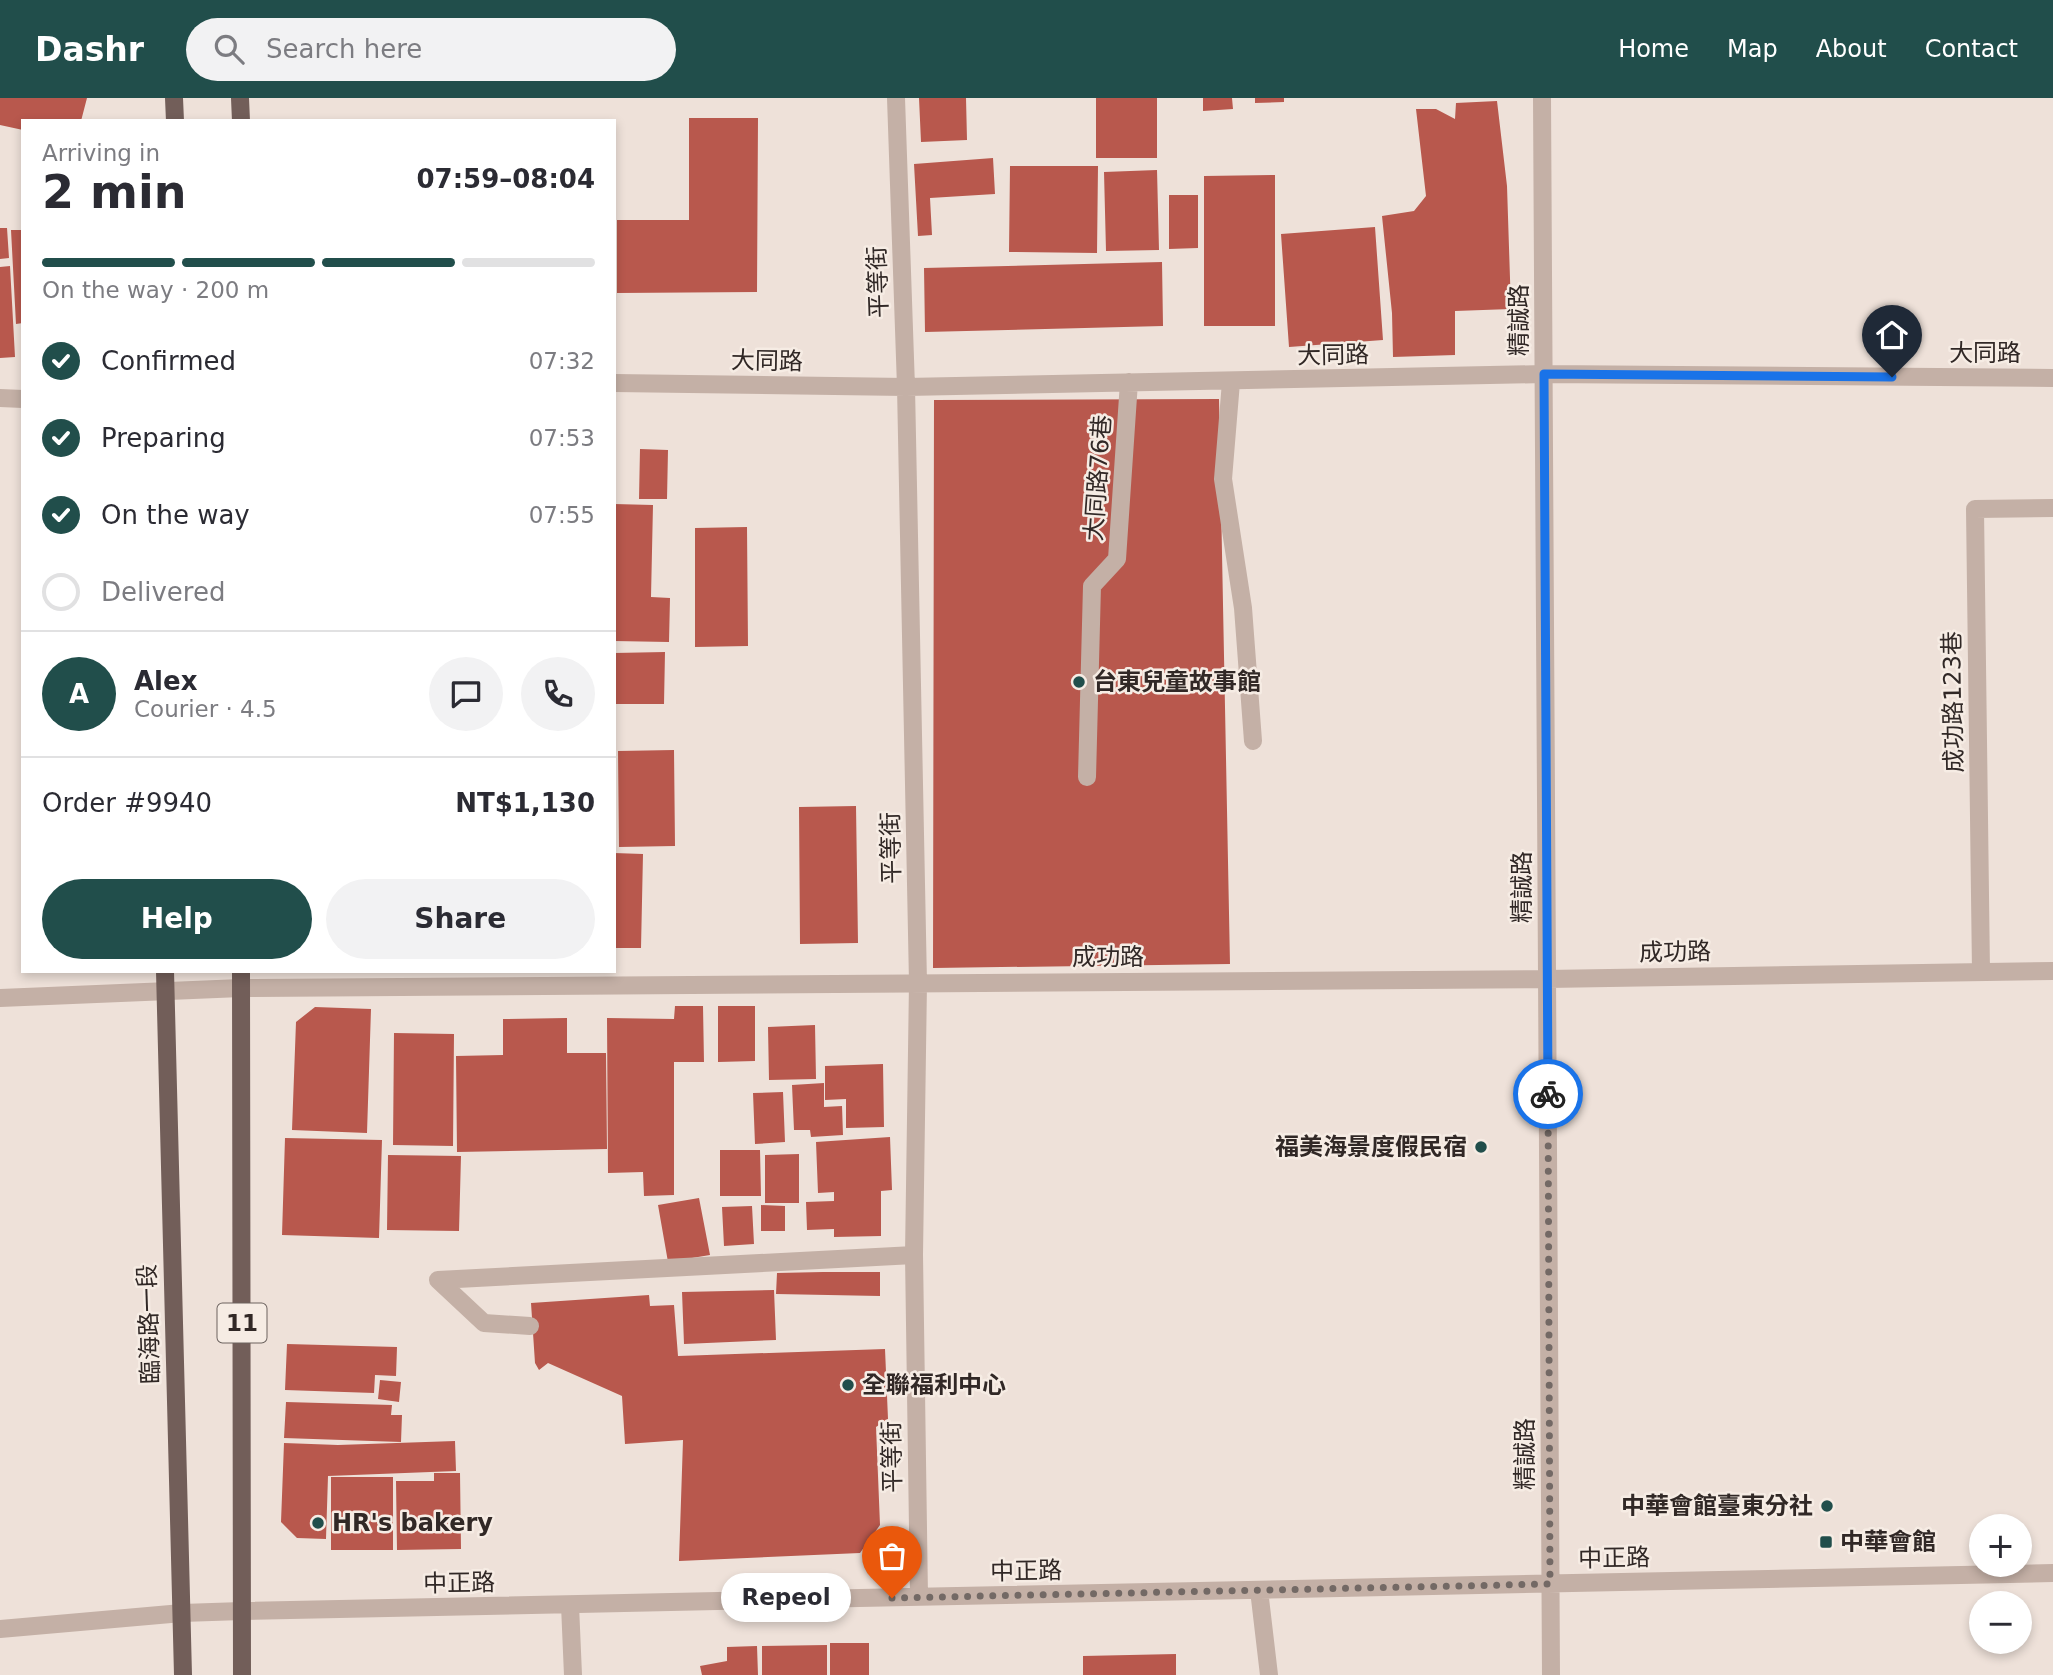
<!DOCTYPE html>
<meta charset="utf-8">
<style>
body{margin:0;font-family:"DejaVu Sans","Noto Sans TC",sans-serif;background:#f2f2f3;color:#2b2b33;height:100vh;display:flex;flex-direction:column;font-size:26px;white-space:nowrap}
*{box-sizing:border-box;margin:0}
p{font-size:23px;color:#7c7c81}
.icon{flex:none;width:38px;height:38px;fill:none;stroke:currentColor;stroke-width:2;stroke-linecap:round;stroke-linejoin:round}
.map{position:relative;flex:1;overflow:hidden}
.side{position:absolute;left:21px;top:21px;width:595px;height:854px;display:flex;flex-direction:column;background:#fff;border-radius:0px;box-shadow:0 4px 10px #0003}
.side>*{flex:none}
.fabs{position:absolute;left:1969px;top:1416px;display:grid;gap:14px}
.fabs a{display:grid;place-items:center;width:63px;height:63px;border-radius:50%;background:#fff;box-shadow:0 4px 10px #0003;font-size:35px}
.pin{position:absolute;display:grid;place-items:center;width:60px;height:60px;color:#fff;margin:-72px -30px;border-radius:50% 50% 50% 0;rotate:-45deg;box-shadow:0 0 7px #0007}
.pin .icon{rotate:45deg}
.courier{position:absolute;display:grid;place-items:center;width:70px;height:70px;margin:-35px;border:5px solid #1a73e8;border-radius:50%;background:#fff;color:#222;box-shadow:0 2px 9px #0007}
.bubble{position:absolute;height:49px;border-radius:24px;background:#fff;box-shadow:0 4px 10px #0003;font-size:23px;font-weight:800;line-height:49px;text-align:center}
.overview em{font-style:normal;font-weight:800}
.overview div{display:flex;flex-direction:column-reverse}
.overview{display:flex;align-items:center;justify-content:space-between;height:119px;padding:0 21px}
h1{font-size:46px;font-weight:800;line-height:52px}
.bar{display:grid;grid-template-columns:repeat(4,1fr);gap:10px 7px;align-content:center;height:84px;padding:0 21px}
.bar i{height:9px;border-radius:5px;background:#e1e1e2}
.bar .active{background:#214e4b}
.bar p{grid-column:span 4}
.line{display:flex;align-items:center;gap:18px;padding:0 21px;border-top:2px solid #e1e1e2}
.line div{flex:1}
.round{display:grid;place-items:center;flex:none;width:74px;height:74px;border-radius:37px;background:#f2f2f3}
ol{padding:0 21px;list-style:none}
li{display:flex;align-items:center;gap:21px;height:77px}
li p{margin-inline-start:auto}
li .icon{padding:7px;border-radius:50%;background:#214e4b;color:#fff;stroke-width:4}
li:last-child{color:#7c7c81}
li i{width:38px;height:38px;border:4px solid #e1e1e2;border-radius:50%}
.action{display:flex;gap:14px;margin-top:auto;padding:14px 21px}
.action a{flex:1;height:80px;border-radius:42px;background:#214e4b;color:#fff;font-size:28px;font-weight:800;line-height:80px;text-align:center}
.action a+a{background:#f2f2f3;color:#2b2b33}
header{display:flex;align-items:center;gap:42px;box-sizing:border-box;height:98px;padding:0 35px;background:#214e4b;color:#fff}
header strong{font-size:33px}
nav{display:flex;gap:38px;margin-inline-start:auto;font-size:24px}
.search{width:490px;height:63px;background:#f2f2f3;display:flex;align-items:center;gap:18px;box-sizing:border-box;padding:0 24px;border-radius:38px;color:#7c7c81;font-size:26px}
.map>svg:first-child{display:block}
.building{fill:#b8584d}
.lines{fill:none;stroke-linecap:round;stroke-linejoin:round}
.minor{stroke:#c4b0a6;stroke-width:18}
.major{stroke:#725e59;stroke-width:18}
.done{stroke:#736965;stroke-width:7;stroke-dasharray:0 12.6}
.route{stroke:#1a73e8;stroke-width:9}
.poi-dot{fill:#214e4b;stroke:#f6ece4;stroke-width:2.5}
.labels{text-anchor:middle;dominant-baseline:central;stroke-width:5;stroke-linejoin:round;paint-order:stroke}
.shield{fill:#f6ece4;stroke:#6c635f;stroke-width:2}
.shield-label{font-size:23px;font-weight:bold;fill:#312826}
.street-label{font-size:24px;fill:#312826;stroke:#f6ece4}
.poi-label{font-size:24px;font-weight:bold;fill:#312826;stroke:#f6ece4;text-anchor:start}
</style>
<header>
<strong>Dashr</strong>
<div class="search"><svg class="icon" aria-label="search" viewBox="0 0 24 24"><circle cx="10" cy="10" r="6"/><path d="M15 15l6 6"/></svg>Search here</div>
<nav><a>Home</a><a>Map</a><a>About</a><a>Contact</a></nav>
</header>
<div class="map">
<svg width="2053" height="1577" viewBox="0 0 2053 1577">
<rect width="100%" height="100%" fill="#eee1d9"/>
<path class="building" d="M0,0H87L81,23H23V32L0,27Z
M919,0H966L967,42L921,44Z
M1096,0H1157V60H1096Z
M1203,0H1232L1233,11L1203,13Z
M1255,0H1284V4L1255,5Z
M1497,3L1507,88L1511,211L1455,213V257L1393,259L1392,215L1382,118L1414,113L1426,98L1416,11H1436L1455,21L1456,5Z
M689,20H758L757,194L617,195V122H689Z
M993,60L995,96L930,100L932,137L918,138L914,66Z
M1010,68H1098L1097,155L1009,154Z
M1157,72L1159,152L1106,153L1104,74Z
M1275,77V228H1204V78Z
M1169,97H1198V150L1169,151Z
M1375,129L1383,242L1289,249L1281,136Z
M0,130H7L9,160L0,161Z
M11,132H23V225L16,226Z
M1162,164L1163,228L925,234L924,170Z
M10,168L15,259L0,260V169Z
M1219,301L1230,866L933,870L934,302Z
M640,351L668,352L667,401H639Z
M614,406L653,407L651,499L670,500L669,544L614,543Z
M747,429L748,548L695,549V430Z
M665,554L664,606H614V555Z
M674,652L675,748L619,749L618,653Z
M856,708L858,845L800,846L799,709Z
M614,755L643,756L641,850H614Z
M675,908H703L704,964H674V1097L644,1098L643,1074L608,1075L607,920L674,921Z
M718,908H755V963L718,964Z
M315,909L371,911L367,1035L292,1032L296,924Z
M567,920V955H606L607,1051L457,1054L456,958L503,957V921Z
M815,927L816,981L769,982L768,929Z
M394,935L454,936L453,1048L393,1047Z
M883,966L884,1029L846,1030V1001L825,1002V968Z
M824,985V1009L842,1008L843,1037L811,1039L810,1032H794L792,987Z
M783,994L785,1044L755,1046L753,995Z
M890,1039L892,1092L881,1093V1138L834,1139V1131L807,1132L806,1104L834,1103V1094L818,1095L816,1044Z
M285,1040L382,1042L379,1140L282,1137Z
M720,1052H760L761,1098H720Z
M799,1056V1105H765V1057Z
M388,1057L461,1058L459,1133L387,1132Z
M699,1100L710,1157L668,1164L658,1107Z
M761,1107L785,1108V1133H761Z
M752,1108L754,1146L724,1148L722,1109Z
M823,1174H880V1198L776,1196L777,1175Z
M774,1192L776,1242L684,1246L682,1194Z
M649,1197L650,1208L674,1207L678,1258L885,1251L888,1321L876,1329L880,1427L860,1455L679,1463L683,1342L625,1346L622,1298L548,1265L539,1272L535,1265L531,1205Z
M287,1246L397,1249L396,1278L375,1277L374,1295L285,1292Z
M380,1282L401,1284L399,1304L378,1301Z
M286,1304L392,1307L391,1317H402L401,1344L284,1340Z
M455,1343L456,1373L328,1378L326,1441L297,1440L281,1424L284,1345L338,1347Z
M434,1375H460L461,1451L397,1452L396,1383H434Z
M331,1379H393V1452H331Z
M830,1545H869V1577H830Z
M827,1547V1577H762V1548Z
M757,1548L758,1577H702L700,1568L727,1563V1549Z
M1176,1556V1577H1083V1558Z"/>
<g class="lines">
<path class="minor" d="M896,0L906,289L918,885L914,1157L919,1499
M1542,0L1551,1577
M1231,284L1223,381L1243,510L1253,643
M614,285L906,289L1544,276L2053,280
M0,300L23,301
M1087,679L1092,488L1117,461L1129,284
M1981,874L1975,411L2053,410
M0,900L241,890L1547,881L2053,873
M530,1228L484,1225L438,1182L914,1157
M1259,1492L1269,1577
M570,1507L573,1577
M0,1531L182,1515L242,1513L2053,1475"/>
<path class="major" d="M174,0L175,23
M240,0L241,23
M165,873L183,1577
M241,873L242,1577"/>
</g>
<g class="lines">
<path class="done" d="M892,1500L1550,1486L1548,996"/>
<path class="route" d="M1548,996L1544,276L1892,279"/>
</g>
<g class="poi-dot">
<circle cx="1079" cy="584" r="7"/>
<circle cx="1481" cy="1049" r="7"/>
<circle cx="848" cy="1287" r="7"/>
<circle cx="1827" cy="1408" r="7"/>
<circle cx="318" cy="1425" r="7"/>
<rect x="1819" y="1437" width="14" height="14" rx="3.5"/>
</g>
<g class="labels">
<rect class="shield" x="217.5" y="1205.5" width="49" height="39" rx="5"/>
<g class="shield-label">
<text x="242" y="1225">11</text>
</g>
<g class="street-label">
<text transform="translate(878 184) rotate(-92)">平等街</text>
<text transform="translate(1519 222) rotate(-90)">精誠路</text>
<text x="1985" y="255">大同路</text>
<text transform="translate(1333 257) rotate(-1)">大同路</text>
<text transform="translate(767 263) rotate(1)">大同路</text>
<text transform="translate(1098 380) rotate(-86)">大同路76巷</text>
<text transform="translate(1953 604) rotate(-91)">成功路123巷</text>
<text transform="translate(891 750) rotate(-91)">平等街</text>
<text transform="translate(1522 789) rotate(-90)">精誠路</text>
<text transform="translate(1675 854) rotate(-1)">成功路</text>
<text x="1108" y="859">成功路</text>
<text transform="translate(149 1226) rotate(-92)">臨海路一段</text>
<text transform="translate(1525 1356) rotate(-90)">精誠路</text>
<text transform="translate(892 1359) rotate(-91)">平等街</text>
<text transform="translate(1614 1460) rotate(-1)">中正路</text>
<text transform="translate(1026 1473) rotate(-1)">中正路</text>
<text transform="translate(459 1485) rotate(-1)">中正路</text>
</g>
<g class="poi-label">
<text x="1093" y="584">台東兒童故事館</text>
<text x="1467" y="1049" text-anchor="end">福美海景度假民宿</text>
<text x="862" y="1287">全聯福利中心</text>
<text x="1813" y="1408" text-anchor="end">中華會館臺東分社</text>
<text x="332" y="1425">HR's bakery</text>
<text x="1840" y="1444">中華會館</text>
</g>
</g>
</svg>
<div class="fabs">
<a>+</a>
<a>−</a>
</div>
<div class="pin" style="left:892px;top:1500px;background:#ea580c"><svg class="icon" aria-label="bag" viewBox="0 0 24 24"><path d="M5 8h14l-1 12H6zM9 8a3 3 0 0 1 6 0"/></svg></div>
<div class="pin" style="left:1892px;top:279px;background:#1f2937"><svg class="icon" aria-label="home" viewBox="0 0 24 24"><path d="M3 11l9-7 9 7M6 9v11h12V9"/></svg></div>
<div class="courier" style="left:1548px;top:996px"><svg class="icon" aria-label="bike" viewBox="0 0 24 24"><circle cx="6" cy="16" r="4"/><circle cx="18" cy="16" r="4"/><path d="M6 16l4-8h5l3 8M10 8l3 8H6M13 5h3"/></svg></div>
<div class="bubble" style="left:721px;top:1475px;width:130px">Repeol</div>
<section class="side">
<div class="overview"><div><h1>2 min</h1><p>Arriving in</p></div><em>07:59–08:04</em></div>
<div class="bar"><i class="active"></i><i class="active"></i><i class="active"></i><i></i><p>On the way · 200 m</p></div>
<ol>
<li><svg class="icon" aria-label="check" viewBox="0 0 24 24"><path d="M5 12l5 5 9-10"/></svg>Confirmed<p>07:32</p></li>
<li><svg class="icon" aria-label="check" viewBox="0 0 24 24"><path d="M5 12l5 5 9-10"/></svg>Preparing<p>07:53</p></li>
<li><svg class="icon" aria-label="check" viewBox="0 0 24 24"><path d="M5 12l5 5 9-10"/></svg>On the way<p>07:55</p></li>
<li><i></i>Delivered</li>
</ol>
<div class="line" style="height:126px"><b class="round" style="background:#214e4b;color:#fff">A</b><div><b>Alex</b><p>Courier · 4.5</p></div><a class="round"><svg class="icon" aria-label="chat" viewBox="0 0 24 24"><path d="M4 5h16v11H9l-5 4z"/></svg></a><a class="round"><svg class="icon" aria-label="phone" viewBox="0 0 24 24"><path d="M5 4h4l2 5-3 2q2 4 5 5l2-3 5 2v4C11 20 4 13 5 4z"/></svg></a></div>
<div class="line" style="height:91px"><div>Order #9940</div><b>NT$1,130</b></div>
<div class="action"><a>Help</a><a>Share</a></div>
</section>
</div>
